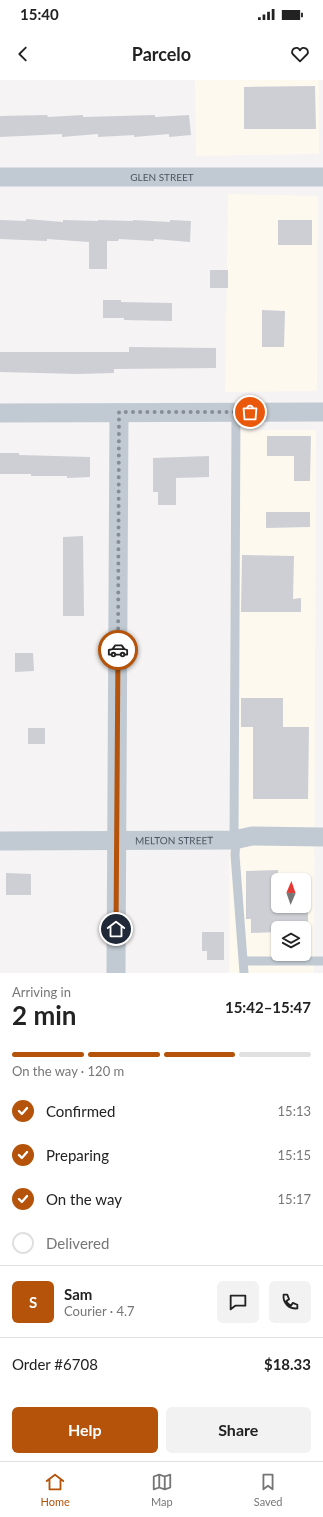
<!DOCTYPE html>
<meta charset="utf-8">
<style>
body{margin:0;font-family:Lato,sans-serif;background:#f2f2f2;color:#222;height:100vh;display:flex;flex-direction:column;font-size:15px;white-space:nowrap}
*{box-sizing:border-box;margin:0}
p{font-size:13px;color:#767676}
.icon{flex:none;width:22px;height:22px;fill:none;stroke:currentColor;stroke-width:2;stroke-linecap:round;stroke-linejoin:round}
.map{position:relative;height:893px;overflow:hidden}
.sheet{display:flex;flex-direction:column;background:#fff;flex:1}
.sheet>*{flex:none}
.needle{width:26px;rotate:2deg}
.controls{position:absolute;left:271px;top:793px;display:grid;gap:8px}
.controls a{display:grid;place-items:center;width:40px;height:40px;border-radius:6px;background:#fff;box-shadow:0 1px 3px #0004;font-size:20px}
.pin{position:absolute;display:grid;place-items:center;width:34px;height:34px;color:#fff;margin:-17px;border:2px solid #fff;border-radius:50%;box-shadow:0 1px 4px #0007}
.courier{position:absolute;display:grid;place-items:center;width:40px;height:40px;margin:-20px;border:3px solid #b45309;border-radius:50%;background:#fff;color:#222;box-shadow:0 1px 5px #0007}
.overview em{font-style:normal;font-weight:700}
.overview div{display:flex;flex-direction:column-reverse}
.overview{display:flex;align-items:center;justify-content:space-between;height:68px;padding:0 12px}
h1{font-size:26px;font-weight:700;line-height:30px}
.bar{display:grid;grid-template-columns:repeat(4,1fr);gap:6px 4px;align-content:center;height:48px;padding:0 12px}
.bar i{height:5px;border-radius:3px;background:#e0e0e0}
.bar .selected{background:#b45309}
.bar p{grid-column:span 4}
.line{display:flex;align-items:center;gap:10px;padding:0 12px;border-top:1px solid #e0e0e0}
.line div{flex:1}
.round{display:grid;place-items:center;flex:none;width:42px;height:42px;border-radius:6px;background:#f2f2f2}
ol{padding:0 12px;list-style:none}
li{display:flex;align-items:center;gap:12px;height:44px}
li p{margin-inline-start:auto}
li .icon{padding:4px;border-radius:50%;background:#b45309;color:#fff;stroke-width:4}
li:last-child{color:#767676}
li i{width:22px;height:22px;border:2px solid #e0e0e0;border-radius:50%}
.primary-button{display:flex;gap:8px;margin-top:auto;padding:8px 12px}
.primary-button a{flex:1;height:46px;border-radius:6px;background:#b45309;color:#fff;font-size:16px;font-weight:700;line-height:46px;text-align:center}
.primary-button a+a{background:#f2f2f2;color:#222}
.status{display:flex;justify-content:space-between;align-items:center;height:28px;padding:0 20px;background:#fff;direction:ltr}
.status svg{height:11px;fill:currentColor}
header{display:flex;justify-content:space-between;align-items:center;height:52px;padding:0 12px;background:#fff;font-size:18px;font-weight:700}
.tab-bar{display:flex;justify-content:space-around;align-items:center;height:56px;border-top:1px solid #e0e0e0;background:#fff;font-size:11px;color:#767676}
.tab-bar a{display:grid;justify-items:center;gap:2px}
.tab-bar .selected{color:#b45309}
.map>svg:first-child{display:block}
.commercial{fill:#fdf9ef;fill-rule:evenodd}
.building{fill:#cdcfd5}
.lines{fill:none;stroke-linecap:round;stroke-linejoin:round}
.service{stroke:#c1cad2;stroke-width:9}
.minor{stroke:#c1cad2;stroke-width:19}
.done{stroke:#868d94;stroke-width:4;stroke-dasharray:0 7.2}
.route{stroke:#b45309;stroke-width:5}
.labels{text-anchor:middle;dominant-baseline:central;stroke-width:3;stroke-linejoin:round;paint-order:stroke}
.street-label{font-size:10px;fill:#4a5661;stroke:#fff}
</style>
<div class="status"><b>15:40</b><svg viewBox="0 0 49 12"><path d="M0 12V9h3v3zM5 12V6h3v6zM10 12V3h3v9zM15 12V0h3v12zM26 1h20v11H26zM47 4h2v5h-2z"/></svg></div>
<header><svg class="icon" aria-label="back" viewBox="0 0 24 24"><path d="M15 5l-7 7 7 7"/></svg>Parcelo<svg class="icon" aria-label="heart" viewBox="0 0 24 24"><path d="M12 20l-8-8c-3-5 5-10 8-4 3-6 11-1 8 4z"/></svg></header>
<div class="map">
<svg width="323" height="893" viewBox="0 0 323 893">
<rect width="100%" height="100%" fill="#f5f3f3"/>
<path class="commercial" d="M195,0H319V74L196,76Z
M228,114L318,116L317,311L225,312Z
M231,350H316L314,893H229ZM278,800H304V826H278ZM278,848H304V874H278Z"/>
<path class="building" d="M315,6L316,49H244V7Z
M47,35L48,37L83,35V37L155,35V37L189,35L191,55L169,57V54L134,57V55L98,57V54L62,57V54L0,57V36Z
M26,139L63,142V140L98,141V140L133,141V140L170,142V140L191,141L190,162L154,159V161L119,159L118,161H107V189H89V162L47,159V161L0,159V140L26,141Z
M278,140H312V165H278Z
M210,190H228V208H210Z
M103,220H121V222L172,223V241L124,240V238H103Z
M262,230L285,231L284,267H262Z
M129,267L216,268V288L114,289V293L78,294L0,292V272H129Z
M267,356H311L310,401H294V376H267Z
M0,373H19V375L90,377V397L67,398V396H31V394H0Z
M209,376V397L176,398V425H158V412H153V378Z
M266,432H310V447L266,448Z
M83,456L84,536H63V457Z
M242,475L294,476L293,519L301,518V532H241Z
M15,573H33L34,591L15,592Z
M241,618H283V647H309L308,719H253V647H241Z
M28,648H45V664H28Z
M278,790V826H308V842H303V848H278V852L251,853V839H246V791Z
M6,793L31,794V815H6Z
M202,852H224V880H207V871H202Z"/>
<g class="lines">
<path class="service" d="M236,759L235,775L244,893
M234,760L236,332
M244,881H323"/>
<g class="minor">
<path id="s1" d="M0,97H323"/>
<path d="M0,333L323,332"/>
<path id="s2" d="M0,761L234,760L252,756L323,757"/>
<path d="M116,893L119,333"/>
</g>
</g>
<g class="lines">
<path class="done" d="M118,570L119,332H250"/>
<path class="route" d="M116,849L118,570"/>
</g>
<g class="labels">
<g class="street-label">
<text stroke="none"><textPath href="#s1" startOffset="162">GLEN STREET</textPath></text>
<text stroke="none"><textPath href="#s2" startOffset="174">MELTON STREET</textPath></text>
</g>
</g>
</svg>
<div class="controls">
<a><svg class="needle" viewBox="-14 -14 28 28"><path d="M0-13l5 13h-10z" fill="#e53935"/><path d="M0 13l5-13h-10z" fill="#767676"/></svg></a>
<a><svg class="icon" aria-label="layers" viewBox="0 0 24 24"><path d="M12 4l9 5-9 5-9-5zM3 14l9 5 9-5"/></svg></a>
</div>
<div class="pin" style="left:250px;top:332px;background:#ea580c"><svg class="icon" aria-label="bag" viewBox="0 0 24 24"><path d="M5 8h14l-1 12H6zM9 8a3 3 0 0 1 6 0"/></svg></div>
<div class="pin" style="left:116px;top:849px;background:#1f2937"><svg class="icon" aria-label="home" viewBox="0 0 24 24"><path d="M3 11l9-7 9 7M6 9v11h12V9"/></svg></div>
<div class="courier" style="left:118px;top:570px"><svg class="icon" aria-label="car" viewBox="0 0 24 24"><path d="M5 17H2v-5l4-1 3-4h7l3 4 3 1v5h-3M9 17h6M6 11h13"/><circle cx="7" cy="17" r="2"/><circle cx="17" cy="17" r="2"/></svg></div>
</div>
<section class="sheet">
<div class="overview"><div><h1>2 min</h1><p>Arriving in</p></div><em>15:42–15:47</em></div>
<div class="bar"><i class="selected"></i><i class="selected"></i><i class="selected"></i><i></i><p>On the way · 120 m</p></div>
<ol>
<li><svg class="icon" aria-label="check" viewBox="0 0 24 24"><path d="M5 12l5 5 9-10"/></svg>Confirmed<p>15:13</p></li>
<li><svg class="icon" aria-label="check" viewBox="0 0 24 24"><path d="M5 12l5 5 9-10"/></svg>Preparing<p>15:15</p></li>
<li><svg class="icon" aria-label="check" viewBox="0 0 24 24"><path d="M5 12l5 5 9-10"/></svg>On the way<p>15:17</p></li>
<li><i></i>Delivered</li>
</ol>
<div class="line" style="height:72px"><b class="round" style="background:#b45309;color:#fff">S</b><div><b>Sam</b><p>Courier · 4.7</p></div><a class="round"><svg class="icon" aria-label="chat" viewBox="0 0 24 24"><path d="M4 5h16v11H9l-5 4z"/></svg></a><a class="round"><svg class="icon" aria-label="phone" viewBox="0 0 24 24"><path d="M5 4h4l2 5-3 2q2 4 5 5l2-3 5 2v4C11 20 4 13 5 4z"/></svg></a></div>
<div class="line" style="height:52px"><div>Order #6708</div><b>$18.33</b></div>
<div class="primary-button"><a>Help</a><a>Share</a></div>
</section>
<nav class="tab-bar">
<a class="selected"><svg class="icon" aria-label="home" viewBox="0 0 24 24"><path d="M3 11l9-7 9 7M6 9v11h12V9"/></svg>Home</a>
<a><svg class="icon" aria-label="map" viewBox="0 0 24 24"><path d="M3 6l6-2 6 2 6-2v14l-6 2-6-2-6 2zM9 4v14M15 6v14"/></svg>Map</a>
<a><svg class="icon" aria-label="saved" viewBox="0 0 24 24"><path d="M7 4h10v16l-5-4-5 4z"/></svg>Saved</a>
</nav>
